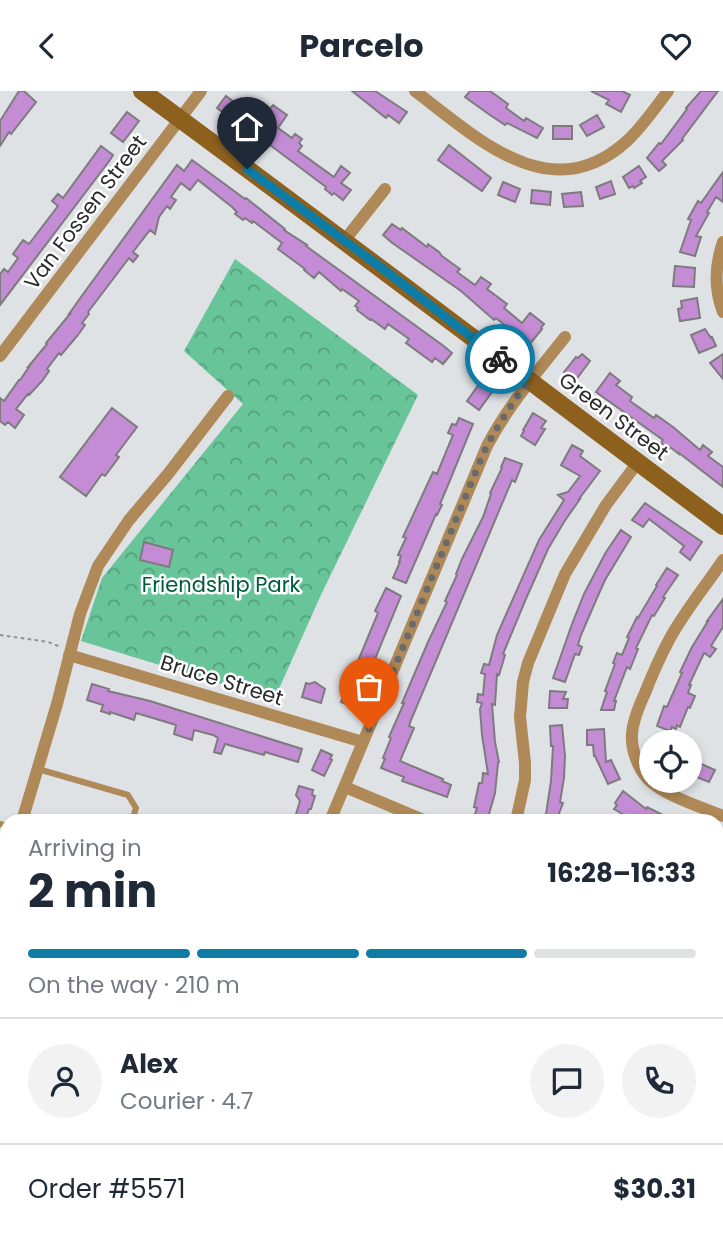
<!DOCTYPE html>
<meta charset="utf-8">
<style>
body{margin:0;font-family:Poppins,sans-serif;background:#f2f2f3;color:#1f2937;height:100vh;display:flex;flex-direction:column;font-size:26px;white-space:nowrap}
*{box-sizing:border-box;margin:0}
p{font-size:23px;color:#747a83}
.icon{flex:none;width:38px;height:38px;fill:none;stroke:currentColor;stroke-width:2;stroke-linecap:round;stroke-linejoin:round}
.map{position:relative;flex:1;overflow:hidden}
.panel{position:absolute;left:0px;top:723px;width:724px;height:436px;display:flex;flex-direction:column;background:#fff;border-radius:21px 21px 0 0;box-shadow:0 4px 10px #0003}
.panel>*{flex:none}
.fabs{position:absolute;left:639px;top:639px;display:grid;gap:14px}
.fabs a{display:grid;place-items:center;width:63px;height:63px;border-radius:50%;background:#fff;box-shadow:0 4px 10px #0003;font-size:35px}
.pin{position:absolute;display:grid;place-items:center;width:60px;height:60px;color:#fff;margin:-72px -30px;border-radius:50% 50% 50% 0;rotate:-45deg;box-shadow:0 0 7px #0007}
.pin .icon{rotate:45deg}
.courier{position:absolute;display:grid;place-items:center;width:70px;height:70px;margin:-35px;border:5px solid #0f7ca6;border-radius:50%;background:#fff;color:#222;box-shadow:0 2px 9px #0007}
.overview em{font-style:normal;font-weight:700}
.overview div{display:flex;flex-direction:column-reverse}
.overview{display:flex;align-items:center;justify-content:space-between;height:119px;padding:0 28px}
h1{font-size:46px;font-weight:700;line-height:52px}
.bar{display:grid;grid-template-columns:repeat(4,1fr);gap:10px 7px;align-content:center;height:84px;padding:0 28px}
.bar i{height:9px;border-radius:5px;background:#e0e1e3}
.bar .on{background:#0f7ca6}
.bar p{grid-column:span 4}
.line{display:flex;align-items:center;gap:18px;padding:0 28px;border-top:2px solid #e0e1e3}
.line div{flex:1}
.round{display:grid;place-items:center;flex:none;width:74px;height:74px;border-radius:37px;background:#f2f2f3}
header{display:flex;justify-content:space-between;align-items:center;height:91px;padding:0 28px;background:#fff;font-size:32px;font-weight:700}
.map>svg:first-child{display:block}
.park{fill:url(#park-crowns)}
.building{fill:#c58cd6;stroke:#7e7b7f;stroke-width:2}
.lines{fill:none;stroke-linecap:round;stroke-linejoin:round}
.path{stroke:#8e9194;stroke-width:2;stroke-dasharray:3.5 3.5;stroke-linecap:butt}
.lane{stroke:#af8957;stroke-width:6}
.street{stroke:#af8957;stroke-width:12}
.secondary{stroke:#8d601e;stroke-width:18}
.primary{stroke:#6e4600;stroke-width:18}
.done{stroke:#686a6d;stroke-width:7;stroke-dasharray:0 12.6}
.route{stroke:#0f7ca6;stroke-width:9}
.labels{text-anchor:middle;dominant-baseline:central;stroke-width:5;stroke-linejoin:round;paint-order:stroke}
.street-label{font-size:21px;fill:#292a2c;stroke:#fff}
.park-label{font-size:21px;fill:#015b3c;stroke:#fff}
</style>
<header><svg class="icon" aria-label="back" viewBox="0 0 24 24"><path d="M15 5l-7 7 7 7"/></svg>Parcelo<svg class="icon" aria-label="heart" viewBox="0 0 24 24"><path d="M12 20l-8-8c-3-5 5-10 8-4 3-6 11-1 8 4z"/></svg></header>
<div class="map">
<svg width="723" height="1158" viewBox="0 0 723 1158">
<defs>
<pattern id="park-crowns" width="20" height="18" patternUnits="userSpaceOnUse" patternTransform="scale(1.75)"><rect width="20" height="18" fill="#68c499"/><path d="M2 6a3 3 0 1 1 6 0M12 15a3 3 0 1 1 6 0" fill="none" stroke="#569f7d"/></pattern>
</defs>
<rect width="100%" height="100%" fill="#dee2e5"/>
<path class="park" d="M235,168L418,304L320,506L274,609L81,550L102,487L243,313L184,260Z"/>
<path class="building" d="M19,0H24L36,11L11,43L9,41L0,55V30Z
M352,0H375L407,21L399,32L388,24L386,27Z
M470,0H490L508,13L506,17L524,30L526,27L543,37L537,47L507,32L505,34L490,24L465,6Z
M591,0H622L630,4L621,21L606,13L609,9Z
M701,0H718L682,48L683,49L662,70L666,74L659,80L647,67L659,52L661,53L687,18L686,17Z
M226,5L256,27L257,26L261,29L273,14L287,24L278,37L292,47L295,43L302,48L299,52L302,55L298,60L334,86L341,75L350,82L341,92L351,99L343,109L334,102L332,104L325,98L326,96L262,48L261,49L217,17Z
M127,21L139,30L123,51L111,42Z
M597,24L604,36L587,45L580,34Z
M553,35H572V48H553Z
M449,54L491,87L482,100L438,69Z
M101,55L113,64L110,69L0,214V183L4,178L8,181L18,167L13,163L23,149L29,153L58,115L52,110L58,103L63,107Z
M192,69L245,108L246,107L285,138L284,139L307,154L306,155L445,256L452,262L443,273L435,267L432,271L406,252L409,248L388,233L385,238L371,228L370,229L357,219L358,217L355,215L359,210L342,198L341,200L319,181L314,187L304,179L305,178L278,158L282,152L253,130L252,132L245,127L243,129L235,123L237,121L232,116L198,89L190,99L181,92L171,106L176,109L170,118L167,115L159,126L155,143L150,139L133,161L138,165L133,171L129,167L88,221L89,223L82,232L85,234L78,244L61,264L59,262L47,278L49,280L42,290L29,304L28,303L16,318L24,324L15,337L8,331L5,334L0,330V307L4,310L19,289H20L29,276H28L47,253L46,252L70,223H69L81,206L177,74L184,80Z
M639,75L646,86L640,90L642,92L634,97L633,95L629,97L623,86Z
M723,81V111L716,106L707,121L709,122L696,145L701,146L695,165L680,161L691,129L688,128L698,110L701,112Z
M611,90L615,103L600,108L596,96Z
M503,91L520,98L515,111L498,104Z
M532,99L551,101L550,114L531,112Z
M581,101L583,115L564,116L562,103Z
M392,133L401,139L402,137L427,156L428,153L439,161L442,165L460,178L457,181L475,194L481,186L491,193L487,198L507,213L504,217L522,232L530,222L544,233L541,237L542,238L529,254L496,227L494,229L461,200L391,151L383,144Z
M675,175L695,177L694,196L673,195Z
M697,207L700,227L680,230L678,218L682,217L681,210Z
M705,238L711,247L712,246L716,255L699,262L691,244Z
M582,263L590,270L575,290L564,281L576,266L578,267Z
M723,263V288L710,272Z
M610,282L620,290L616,294L632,306L630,310L654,327L656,324L673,336L700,359L703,354L712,361L708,365L723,376V396L679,362V363L670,356L669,358L661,352L663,349L596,301Z
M480,292L492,301L479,319L467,310Z
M112,317L137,336L116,364L119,366L105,385L102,383L86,405L60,386Z
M533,322L546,330L541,337L545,338L535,354L521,345L524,340L523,339Z
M459,327L473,333L448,394L440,413L442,414L437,424L436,423L406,492L393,487L400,471H399L401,465L398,464L406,447L403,446L433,381L437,383L453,344L448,342L452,333L456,334Z
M572,354L583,360L580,365L600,380L579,408H580L564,431L548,458L525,510L503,563L505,564L499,584L497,583L495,614L492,613L495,651L499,671L498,672L495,702L487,730L474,726L477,717L474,716L479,692H482L483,682L488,683L482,644L480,618L482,612L477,611L478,603L483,604L485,583L481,582L484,573L489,574L497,544L539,449L564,409L558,404L568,401L580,385L561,374Z
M505,367L522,373L515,391L512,389L411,629L409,635L414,637L400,670L443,688L442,690L451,694L447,706L402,690L404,686L381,677L385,668L383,667L391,647L389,646L404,612H402L428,551L447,511L445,510L457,484L456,483L462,468L483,426L491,403L490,402L502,377L501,376Z
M645,412L702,451L690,469L680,461L684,455L649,428L643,436L632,429Z
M621,439L631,446L605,489L597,507L581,544L578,554L582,556L579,564L575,563L565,591L553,587L572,533L584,503L606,461Z
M144,451L173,459L169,476L140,469Z
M667,477L678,484L663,506L665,507L654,525L652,524L636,557L638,558L630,578L627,576L614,610H616L614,619H601L607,601L605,600L615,573L613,572L617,562L622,564L629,547L627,546L637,526L638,527L657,495L656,494Z
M386,497L401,505L370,580L353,616L341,611L378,522L375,520Z
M723,508V536L711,555L716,558L710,566L704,562L689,594H691L688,602L695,605L690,617L688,616L680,636L677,634L676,638L672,636L670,640L657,635L664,615L667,616L682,582L680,581L692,556L708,530H707Z
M315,591L325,598L321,612L302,606L306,592L309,593Z
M92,593L109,598L108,600L150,610L302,658L298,671L265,661L264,664L225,653L221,663L214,661L218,647L213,644L194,639L192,649L174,643L176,634L153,627L136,622L134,629L110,621V623L101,620L103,614L87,609Z
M550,600L566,601L563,608H568L567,617H549Z
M562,634L565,665L564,687L560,711L563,712L556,730H545L551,690L553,655H551L550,635Z
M604,638L606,671L611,669L620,688L608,693L595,665H594L593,654H587V639Z
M321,659L332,664L330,668L332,669L324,685L312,679Z
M699,672L715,679L709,691L694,685Z
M299,695L313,699L312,704L315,705L311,718H309L305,730H294L300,710L296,704Z
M623,700L646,718L647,716L675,730H645L634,724L631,728L614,718L617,714L615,712Z"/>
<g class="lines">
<path class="path" d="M0,544L48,551L61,556"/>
<path class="lane" d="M38,678L128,704L136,717L132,730
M0,733L7,735
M718,852L723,847
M718,997L723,999
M718,1022L723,1024
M718,1080L723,1081"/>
<path class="street" d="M415,0C477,47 551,119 627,50C643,35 655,17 668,0
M344,150L385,98
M723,151C715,174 714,198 723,221
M0,265L201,0
M723,469C705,496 684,521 669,549C660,566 652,584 645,602C639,615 633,629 632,643C631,658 637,675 647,687C662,704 701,716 723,725
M69,564L363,651
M345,696L426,730
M22,730L57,613L80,523L98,475L129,429L168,383L228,305
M330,730L487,355C508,315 537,281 565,246
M516,730L525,689V672L520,626L523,591L528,572L565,483L606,414L638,371
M0,804L7,780
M0,899L7,901
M0,1108L7,1110
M148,1152L169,1158
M359,1152V1158
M661,1158V1152"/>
<path class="secondary" d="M142,0C337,143 529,290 723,435
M718,760L723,747"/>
<path class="primary" d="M718,1107H723
M245,1158L256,1152"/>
</g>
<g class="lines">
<path class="done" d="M369,638L484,361C497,335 512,312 529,290L500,268"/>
<path class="route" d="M247,78L383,178L500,268"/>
</g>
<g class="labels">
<g class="street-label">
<text transform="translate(85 121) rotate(-53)">Van Fossen Street</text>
<text transform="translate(614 325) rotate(37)">Green Street</text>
<text transform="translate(222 589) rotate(17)">Bruce Street</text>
</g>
<g class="park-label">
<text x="221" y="493">Friendship Park</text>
</g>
</g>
</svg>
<div class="fabs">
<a><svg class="icon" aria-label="locate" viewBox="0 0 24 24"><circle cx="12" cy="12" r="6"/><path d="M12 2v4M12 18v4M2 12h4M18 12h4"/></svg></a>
</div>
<div class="pin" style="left:369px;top:638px;background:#ea580c"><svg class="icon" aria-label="bag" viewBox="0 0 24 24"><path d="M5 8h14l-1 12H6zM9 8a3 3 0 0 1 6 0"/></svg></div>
<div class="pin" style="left:247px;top:78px;background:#1f2937"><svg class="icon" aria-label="home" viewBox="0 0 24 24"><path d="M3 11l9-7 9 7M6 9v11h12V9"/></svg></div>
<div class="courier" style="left:500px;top:268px"><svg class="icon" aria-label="bike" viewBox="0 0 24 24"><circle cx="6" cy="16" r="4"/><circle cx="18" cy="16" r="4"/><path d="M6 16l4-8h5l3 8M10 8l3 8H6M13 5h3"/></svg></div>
<section class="panel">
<div class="overview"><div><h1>2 min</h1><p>Arriving in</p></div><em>16:28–16:33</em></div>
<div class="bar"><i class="on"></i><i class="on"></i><i class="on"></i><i></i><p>On the way · 210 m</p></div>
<div class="line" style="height:126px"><a class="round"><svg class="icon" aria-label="person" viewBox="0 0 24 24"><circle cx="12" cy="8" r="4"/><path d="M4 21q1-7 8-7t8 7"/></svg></a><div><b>Alex</b><p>Courier · 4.7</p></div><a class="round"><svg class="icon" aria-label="chat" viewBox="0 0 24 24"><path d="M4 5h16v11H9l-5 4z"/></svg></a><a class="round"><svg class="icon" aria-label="phone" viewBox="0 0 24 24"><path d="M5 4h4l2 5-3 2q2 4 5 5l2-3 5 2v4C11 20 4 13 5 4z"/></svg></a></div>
<div class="line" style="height:91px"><div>Order #5571</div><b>$30.31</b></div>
</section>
</div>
